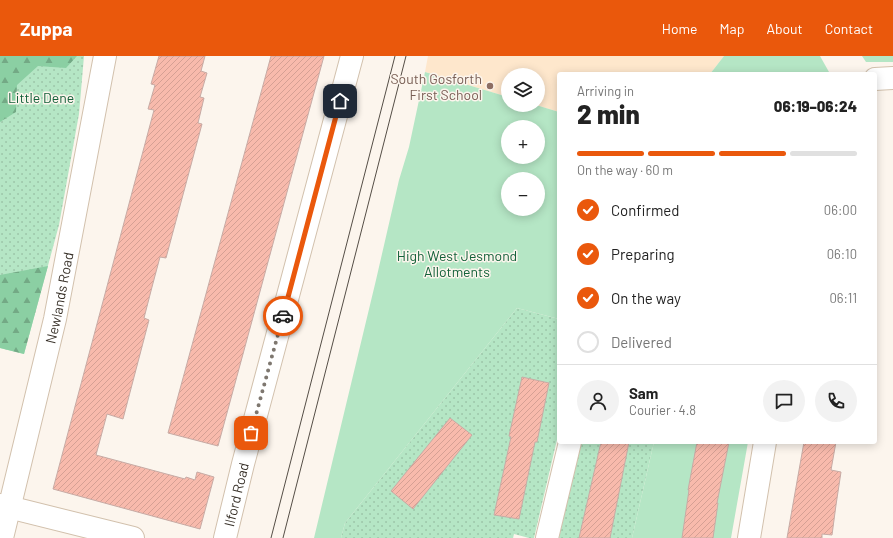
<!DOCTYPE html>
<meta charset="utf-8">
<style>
body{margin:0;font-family:Barlow,sans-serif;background:#f2f2f2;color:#222;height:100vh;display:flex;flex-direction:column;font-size:15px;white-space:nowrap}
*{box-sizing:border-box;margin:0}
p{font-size:13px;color:#767676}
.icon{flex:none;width:22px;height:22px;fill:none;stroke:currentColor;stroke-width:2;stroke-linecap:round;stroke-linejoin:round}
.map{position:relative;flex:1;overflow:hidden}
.drawer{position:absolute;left:557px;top:16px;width:320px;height:372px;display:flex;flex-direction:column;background:#fff;border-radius:4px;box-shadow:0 2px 10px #0003}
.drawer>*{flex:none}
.tools{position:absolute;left:501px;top:12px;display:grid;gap:8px}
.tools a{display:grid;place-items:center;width:44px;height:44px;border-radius:50%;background:#fff;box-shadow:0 2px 10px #0003;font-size:20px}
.pin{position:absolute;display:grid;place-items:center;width:34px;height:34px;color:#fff;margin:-17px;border-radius:8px;box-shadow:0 2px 6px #0006}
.courier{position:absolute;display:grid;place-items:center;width:40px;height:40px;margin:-20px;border:3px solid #ea580c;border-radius:50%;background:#fff;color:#222;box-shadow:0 1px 5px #0007}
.headline em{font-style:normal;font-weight:800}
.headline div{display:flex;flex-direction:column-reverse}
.headline{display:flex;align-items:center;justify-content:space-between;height:68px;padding:0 20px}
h1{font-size:26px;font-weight:800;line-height:30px}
.bar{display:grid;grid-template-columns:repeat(4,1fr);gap:6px 4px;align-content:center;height:48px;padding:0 20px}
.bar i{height:5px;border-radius:3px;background:#e0e0e0}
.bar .on{background:#ea580c}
.bar p{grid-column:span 4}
.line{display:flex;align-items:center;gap:10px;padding:0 20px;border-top:1px solid #e0e0e0}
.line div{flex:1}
.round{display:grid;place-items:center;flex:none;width:42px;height:42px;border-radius:21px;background:#f2f2f2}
ol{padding:0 20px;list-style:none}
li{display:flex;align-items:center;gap:12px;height:44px}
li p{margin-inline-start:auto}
li .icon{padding:4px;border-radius:50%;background:#ea580c;color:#fff;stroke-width:4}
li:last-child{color:#767676}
li i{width:22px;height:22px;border:2px solid #e0e0e0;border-radius:50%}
header{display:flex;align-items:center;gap:24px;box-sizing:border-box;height:56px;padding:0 20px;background:#ea580c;color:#fff}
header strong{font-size:19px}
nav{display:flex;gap:22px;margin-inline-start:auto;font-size:14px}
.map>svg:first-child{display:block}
.built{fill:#fee7cc}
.grass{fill:url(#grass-dots)}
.forest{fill:url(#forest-firs)}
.green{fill:#b5e6c5;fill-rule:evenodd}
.building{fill:url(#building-hatch);stroke:#c7aba5}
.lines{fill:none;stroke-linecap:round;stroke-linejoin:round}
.street-casing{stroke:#d2c1ad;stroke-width:24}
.street{stroke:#fff;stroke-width:22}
.tram{stroke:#554e46;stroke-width:1}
.done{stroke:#7e776f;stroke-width:4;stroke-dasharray:0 7.2}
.route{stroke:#ea580c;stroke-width:5}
.education-dot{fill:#8d6e63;stroke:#fcf5ed;stroke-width:1.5}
.labels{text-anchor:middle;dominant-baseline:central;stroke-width:3;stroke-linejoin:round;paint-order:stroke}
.education-label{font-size:14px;fill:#785e54;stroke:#fcf5ed;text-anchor:end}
.park-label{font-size:14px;fill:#136139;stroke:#fcf5ed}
.street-label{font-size:14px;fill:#3a332b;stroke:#fcf5ed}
</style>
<header>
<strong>Zuppa</strong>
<nav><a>Home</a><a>Map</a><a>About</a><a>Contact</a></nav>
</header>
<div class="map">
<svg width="893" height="482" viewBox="0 0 893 482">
<defs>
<pattern id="grass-dots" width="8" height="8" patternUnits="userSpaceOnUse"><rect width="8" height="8" fill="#b5e6c5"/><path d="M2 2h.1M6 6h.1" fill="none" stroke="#9cc6a9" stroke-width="1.8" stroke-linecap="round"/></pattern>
<pattern id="forest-firs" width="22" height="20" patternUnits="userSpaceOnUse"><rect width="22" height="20" fill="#8bcfa3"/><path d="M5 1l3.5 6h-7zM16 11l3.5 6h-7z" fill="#73a985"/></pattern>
<pattern id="building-hatch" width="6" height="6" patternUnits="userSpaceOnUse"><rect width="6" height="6" fill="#f8baac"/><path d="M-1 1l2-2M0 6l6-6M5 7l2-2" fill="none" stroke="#d5a094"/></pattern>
</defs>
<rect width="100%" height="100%" fill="#fcf5ed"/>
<path class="built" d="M428,0H724L710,18H559V56L536,49H538V19H508V41L425,16Z"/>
<path class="grass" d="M0,0H84L79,58L59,169L24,298L0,292Z
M517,252L559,263V355L557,360L559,375L534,482H529L514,478L513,482H341L345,467Z
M580,386H654L632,482H559Z"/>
<path class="forest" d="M0,0H77L66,12L38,10L17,29L16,56L0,66Z
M48,210L24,298L0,292V219Z"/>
<path class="green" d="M724,0H820L829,16L827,18H710Z
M862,0H893V6H866Z
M425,16L508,41V49H536L559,56V263L517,252L345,467L341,482H314L376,224L399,124L409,91ZM508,71H538V101H508ZM508,123H538V153H508Z
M654,386H748L731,482H632Z"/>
<path class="building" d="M159,0H205L201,15L207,17L200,41L204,42L198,67L202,68L166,202L160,201L152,231L144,262L149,264L123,363L107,358L96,399L185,423L186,421L195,424L197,416L214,421L200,473L53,433L154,54L148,53L155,29L151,28Z
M271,0H324L218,390L168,377Z
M522,321L549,327L537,386H535L519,463L494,459L511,381L509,380Z
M450,362L472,379L413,453L391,435Z
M601,386H629L610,482H579Z
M697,386H729L717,447H718L713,482H682L689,434H688Z
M804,386H836L831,414L841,416L836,449L832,479L822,478V482H787Z"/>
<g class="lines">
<defs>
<g id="street">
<path d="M875,23L893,22"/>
<path d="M0,449L133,482"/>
<path id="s1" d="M2,482L55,263L105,0"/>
<path id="s2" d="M225,482L243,408L352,0"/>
<path d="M547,482L570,386"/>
<path d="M749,482L765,386"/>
</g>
</defs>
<use href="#street" class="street-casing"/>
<use href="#street" class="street"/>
<path class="tram" d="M271,482L395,0
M283,482L406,0"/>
</g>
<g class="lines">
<path class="done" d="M251,377L283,260"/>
<path class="route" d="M283,260L340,45"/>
</g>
<circle class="education-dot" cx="490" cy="30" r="4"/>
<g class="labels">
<g class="education-label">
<text x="482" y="22">South Gosforth<tspan x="482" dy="16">First School</tspan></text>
</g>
<g class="park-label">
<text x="41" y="41">Little Dene</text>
<text x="457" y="199">High West Jesmond<tspan x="457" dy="16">Allotments</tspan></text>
</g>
<g class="street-label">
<text stroke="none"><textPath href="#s1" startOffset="247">Newlands Road</textPath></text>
<text stroke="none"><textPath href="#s2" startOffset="45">Ilford Road</textPath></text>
</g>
</g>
</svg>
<div class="tools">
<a><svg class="icon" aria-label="layers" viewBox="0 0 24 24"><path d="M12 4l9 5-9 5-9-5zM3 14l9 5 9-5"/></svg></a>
<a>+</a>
<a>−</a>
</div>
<div class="pin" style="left:251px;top:377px;background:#ea580c"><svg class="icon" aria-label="bag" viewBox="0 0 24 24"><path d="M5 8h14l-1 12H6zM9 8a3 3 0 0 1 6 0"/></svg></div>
<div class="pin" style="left:340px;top:45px;background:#1f2937"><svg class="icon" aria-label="home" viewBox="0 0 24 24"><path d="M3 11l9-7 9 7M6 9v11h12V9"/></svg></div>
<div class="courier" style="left:283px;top:260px"><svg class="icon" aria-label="car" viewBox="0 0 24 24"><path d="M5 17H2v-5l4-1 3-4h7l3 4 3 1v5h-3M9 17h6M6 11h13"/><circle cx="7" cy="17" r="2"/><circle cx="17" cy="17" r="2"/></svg></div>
<section class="drawer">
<div class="headline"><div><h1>2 min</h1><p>Arriving in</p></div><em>06:19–06:24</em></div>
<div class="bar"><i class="on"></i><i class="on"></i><i class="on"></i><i></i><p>On the way · 60 m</p></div>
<ol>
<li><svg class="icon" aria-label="check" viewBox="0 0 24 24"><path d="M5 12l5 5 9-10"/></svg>Confirmed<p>06:00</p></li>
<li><svg class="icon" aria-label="check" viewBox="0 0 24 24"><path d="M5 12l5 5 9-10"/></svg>Preparing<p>06:10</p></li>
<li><svg class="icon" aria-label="check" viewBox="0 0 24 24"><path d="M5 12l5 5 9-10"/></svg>On the way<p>06:11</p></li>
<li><i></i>Delivered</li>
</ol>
<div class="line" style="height:72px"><a class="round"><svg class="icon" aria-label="person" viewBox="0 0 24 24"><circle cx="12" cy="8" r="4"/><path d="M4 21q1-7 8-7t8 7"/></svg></a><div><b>Sam</b><p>Courier · 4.8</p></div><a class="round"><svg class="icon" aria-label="chat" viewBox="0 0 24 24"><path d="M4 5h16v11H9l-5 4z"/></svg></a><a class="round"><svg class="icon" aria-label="phone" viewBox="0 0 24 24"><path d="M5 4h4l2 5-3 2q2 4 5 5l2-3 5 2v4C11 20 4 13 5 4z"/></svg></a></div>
</section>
</div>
